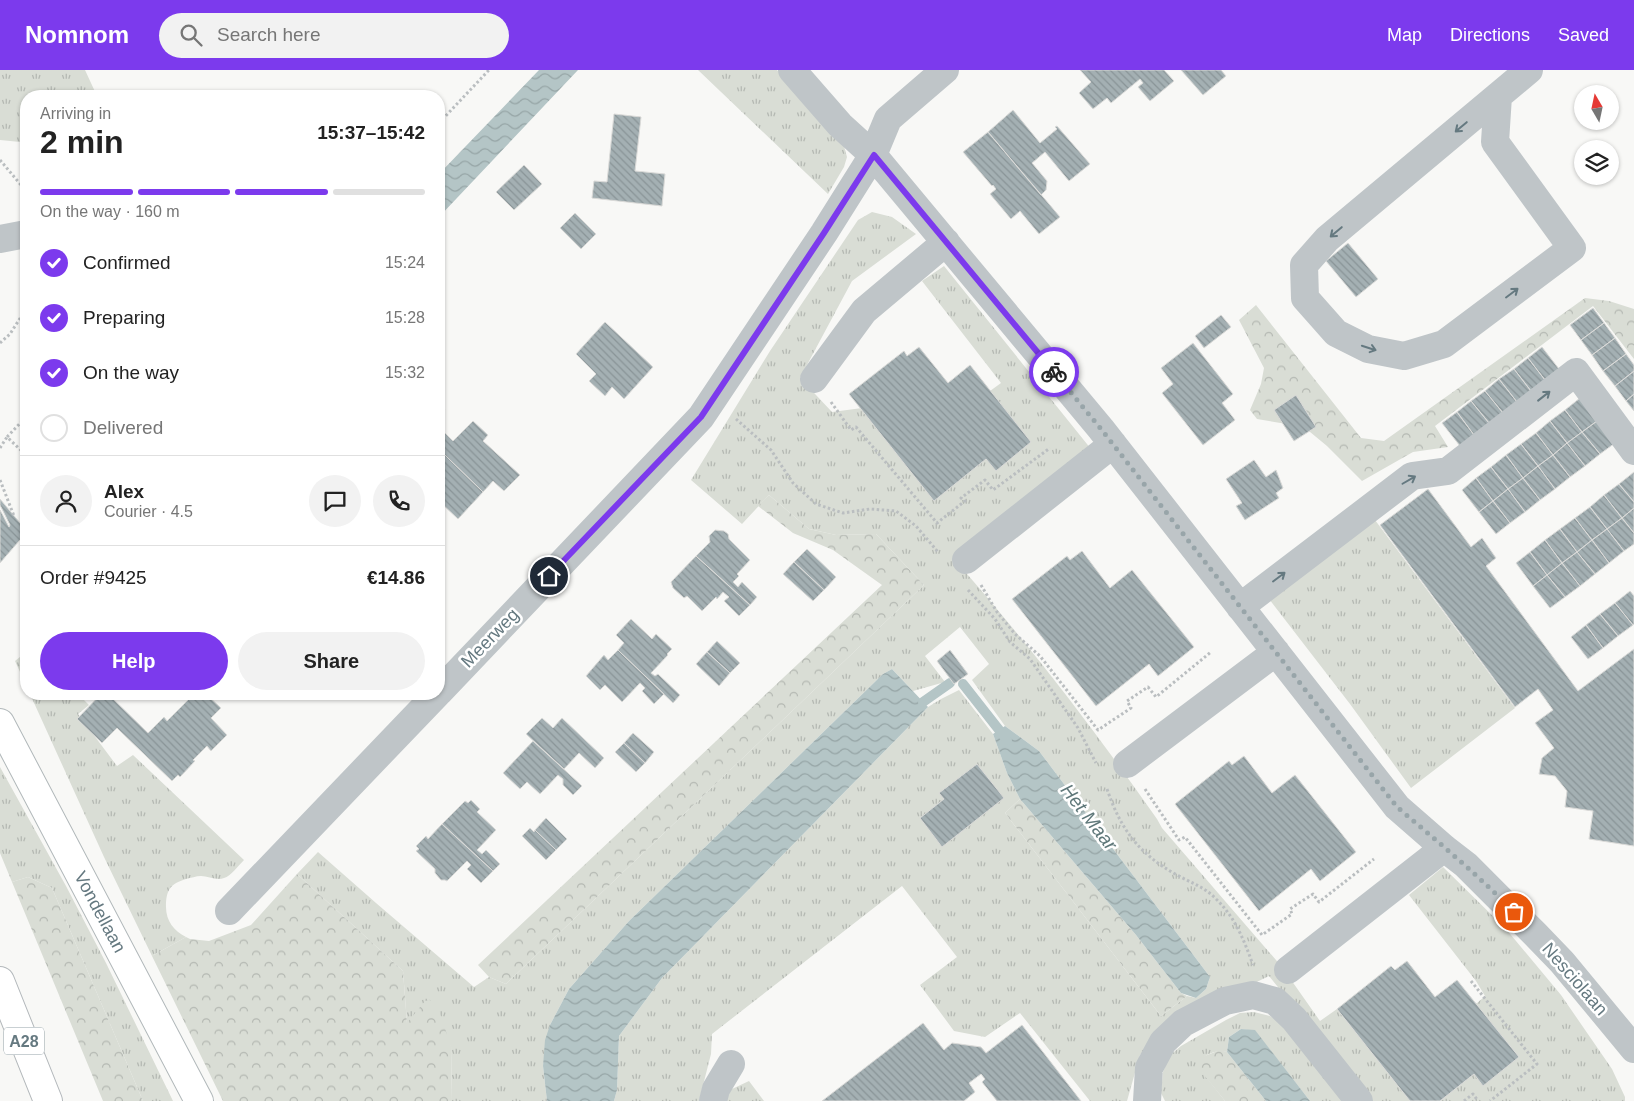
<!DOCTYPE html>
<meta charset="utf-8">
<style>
body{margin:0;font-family:Helvetica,sans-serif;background:#f2f2f2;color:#222;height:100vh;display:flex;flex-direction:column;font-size:19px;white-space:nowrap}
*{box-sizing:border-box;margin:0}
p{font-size:16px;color:#767676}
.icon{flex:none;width:28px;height:28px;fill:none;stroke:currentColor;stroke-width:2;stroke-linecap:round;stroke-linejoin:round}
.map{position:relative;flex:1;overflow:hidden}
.sheet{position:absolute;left:20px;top:20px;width:425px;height:610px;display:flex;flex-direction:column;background:#fff;border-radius:20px;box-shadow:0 1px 4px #0004}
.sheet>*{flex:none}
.needle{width:32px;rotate:351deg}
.fabs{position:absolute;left:1574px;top:15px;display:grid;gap:10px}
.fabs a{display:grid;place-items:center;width:45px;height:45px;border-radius:50%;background:#fff;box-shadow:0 1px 4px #0004;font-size:25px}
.pin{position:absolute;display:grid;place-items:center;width:42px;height:42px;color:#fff;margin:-21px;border:2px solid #fff;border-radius:50%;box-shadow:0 1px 5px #0007}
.courier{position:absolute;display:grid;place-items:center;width:50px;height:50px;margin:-25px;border:4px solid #7c3aed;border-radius:50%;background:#fff;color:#222;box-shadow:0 1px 6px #0007}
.overview em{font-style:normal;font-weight:700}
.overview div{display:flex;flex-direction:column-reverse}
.overview{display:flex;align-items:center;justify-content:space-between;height:85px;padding:0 20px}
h1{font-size:32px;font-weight:700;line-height:38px}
.bar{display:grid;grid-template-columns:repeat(4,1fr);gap:8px 5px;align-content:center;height:60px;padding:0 20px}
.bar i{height:6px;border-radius:4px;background:#e0e0e0}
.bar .selected{background:#7c3aed}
.bar p{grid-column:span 4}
.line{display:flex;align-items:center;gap:12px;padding:0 20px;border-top:1px solid #e0e0e0}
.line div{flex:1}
.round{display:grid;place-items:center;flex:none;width:52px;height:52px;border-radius:26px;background:#f2f2f2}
ol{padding:0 20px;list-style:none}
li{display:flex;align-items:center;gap:15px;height:55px}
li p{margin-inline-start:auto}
li .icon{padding:5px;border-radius:50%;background:#7c3aed;color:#fff;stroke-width:4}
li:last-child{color:#767676}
li i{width:28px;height:28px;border:2px solid #e0e0e0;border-radius:50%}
.cta{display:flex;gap:10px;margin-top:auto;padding:10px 20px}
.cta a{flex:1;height:58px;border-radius:30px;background:#7c3aed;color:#fff;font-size:20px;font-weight:700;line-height:58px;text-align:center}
.cta a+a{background:#f2f2f2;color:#222}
header{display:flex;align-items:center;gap:30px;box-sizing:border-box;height:70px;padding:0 25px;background:#7c3aed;color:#fff}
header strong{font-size:24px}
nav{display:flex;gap:28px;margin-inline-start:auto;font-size:18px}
.search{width:350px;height:45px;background:#f2f2f2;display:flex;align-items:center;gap:12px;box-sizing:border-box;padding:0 18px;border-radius:28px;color:#767676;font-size:19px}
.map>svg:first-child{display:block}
.grass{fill:url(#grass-tufts)}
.forest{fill:url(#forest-crowns)}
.water{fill:url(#water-waves)}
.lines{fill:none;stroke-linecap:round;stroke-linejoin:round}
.stream{stroke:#b4c5c6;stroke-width:10}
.building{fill:url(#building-back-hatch);stroke:#dadad8}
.major-casing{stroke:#b1b8ba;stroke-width:30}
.highway-casing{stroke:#b3b8bb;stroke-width:30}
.path{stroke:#babec0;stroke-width:3;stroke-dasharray:2.5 2.5;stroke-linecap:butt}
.minor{stroke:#bfc5c8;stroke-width:28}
.major{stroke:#fff;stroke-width:28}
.highway{stroke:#fff;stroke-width:28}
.oneway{stroke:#657980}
.done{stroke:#98a5a9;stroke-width:5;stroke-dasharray:0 9}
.route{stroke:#7c3aed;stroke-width:6}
.labels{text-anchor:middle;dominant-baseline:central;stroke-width:5;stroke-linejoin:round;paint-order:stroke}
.shield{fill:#fff;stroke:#93a1a6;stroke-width:1}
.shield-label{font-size:16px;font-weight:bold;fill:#657980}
.street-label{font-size:18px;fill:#657980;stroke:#fff}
.water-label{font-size:19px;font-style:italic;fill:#5f787a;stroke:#fff}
</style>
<header>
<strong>Nomnom</strong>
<div class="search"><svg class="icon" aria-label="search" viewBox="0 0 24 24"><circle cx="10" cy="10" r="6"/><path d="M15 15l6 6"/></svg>Search here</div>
<nav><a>Map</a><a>Directions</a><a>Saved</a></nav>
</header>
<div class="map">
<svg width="1634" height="1031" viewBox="0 0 1634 1031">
<defs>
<pattern id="grass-tufts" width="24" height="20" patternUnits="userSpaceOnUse" patternTransform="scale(1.25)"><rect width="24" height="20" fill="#d9ddd5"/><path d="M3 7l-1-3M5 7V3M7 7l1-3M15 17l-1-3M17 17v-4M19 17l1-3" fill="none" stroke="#b4b8b2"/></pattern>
<pattern id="forest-crowns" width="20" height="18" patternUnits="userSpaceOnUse" patternTransform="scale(1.25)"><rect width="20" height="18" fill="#d9ddd5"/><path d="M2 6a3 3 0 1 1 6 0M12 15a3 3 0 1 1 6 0" fill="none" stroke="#b4b8b2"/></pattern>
<pattern id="water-waves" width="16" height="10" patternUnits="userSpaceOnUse" patternTransform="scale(1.25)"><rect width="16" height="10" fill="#b4c5c6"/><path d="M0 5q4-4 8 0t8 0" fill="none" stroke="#96a5a6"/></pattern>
<pattern id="building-back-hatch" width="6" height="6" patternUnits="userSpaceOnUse" patternTransform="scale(1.25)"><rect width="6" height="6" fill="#a4b0b3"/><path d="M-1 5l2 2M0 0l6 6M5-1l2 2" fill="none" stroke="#899497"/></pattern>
</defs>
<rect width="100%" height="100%" fill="#f8f8f6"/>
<path class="grass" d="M0,0H85L97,26H26V76L20,72L0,70Z
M698,0H777L844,76L847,87L844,97L828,124Z
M872,142L892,147L916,164L852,211L800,308L832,342L990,321L1001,313L922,211L944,196L1091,379L961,497C1031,577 1096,662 1157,749L1162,758L1282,897L1320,951L1337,939L1410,1031H1370L1269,906L1164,957L1140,985L1127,1031H1090L1020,943L985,967L954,961L920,915L957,887L902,816L712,964L711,984L699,1031H614L617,1020L619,966L662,908L928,637L941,629L959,620L993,664L1007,703L1020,729L1005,743L1161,946L1187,926L1196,928L1206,919L1210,907L1039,681L1005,656L972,610L989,594L960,557L925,586L945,612L913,621L892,599L883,604L629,851L569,919L550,955L543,996L547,1031H452L451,976L407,953L403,901L297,804L318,782L376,833L474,917L489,907L506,914L924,515L876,464L836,465L809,459L769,425L742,454L691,410L770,281L858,150Z
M1375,450L1515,638L1411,718L1350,634L1269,529Z
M26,582V615L15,591Z
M30,624H78L89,635L78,644L117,696L133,685L244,790C238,796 231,806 224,808C217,811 208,806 201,806C196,806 191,808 186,809C170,814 166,820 166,837C166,851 174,861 186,867L152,886L104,787Z
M0,697L66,816L106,893L173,1031H143L52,818L28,807L12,812L0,783Z
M1443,797L1506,859L1561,925L1612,999L1625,1027V1031H1440L1474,1004L1483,1015L1519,987L1476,934L1485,926L1476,911L1409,825Z
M1254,942L1270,946L1283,954L1343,1031H1310L1255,961L1241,959L1229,967L1227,982C1215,979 1203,985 1197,995L1225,1031H1165L1161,1023L1163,1002L1169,986L1181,976L1226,950L1240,943Z
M749,1011L764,1031H722L732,1019Z"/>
<path class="forest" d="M1585,228L1609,231L1634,239V289L1593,236L1435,356L1448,377L1413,382L1362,411L1327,376L1304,357L1257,349L1250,340L1261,314L1264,298L1239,250L1256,235L1361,368L1384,371Z
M769,425L809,459L836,465L876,464L924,515L506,914L489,907L478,895L882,515L833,480L793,463L758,436Z
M1020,729L1136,865L1181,923L1187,926L1161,946L1005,743Z
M297,804L403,901L407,953L425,931L430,930L438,938L451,976L452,1031H223L152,886L186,867L190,869L209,871L251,855Z
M28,807L52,818L143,1031H103L12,812Z
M1220,980L1227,982L1266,1031H1225L1196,995L1202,987Z"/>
<path class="water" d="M539,0H578L439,147V104Z
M892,599L928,637L662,908L619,966L617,1020L614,1031H547L543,996L545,970L550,955L569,919L629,851L883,604Z
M1005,656L1039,681L1210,907L1206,919L1196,928L1181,923L1136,865L1020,729L1007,703L993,664Z
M1241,959L1255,960L1310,1031H1266L1227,982L1229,967Z"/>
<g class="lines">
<path class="stream" d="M963,614L1007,670
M923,632L950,613"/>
</g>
<path class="building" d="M1080,0H1164L1174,11L1150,31L1138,17L1143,13L1140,9L1111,33L1107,28L1093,39L1079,23L1091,12Z
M1181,0H1221L1226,6L1203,25Z
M1013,40L1040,73L1057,59L1055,57L1057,56L1090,94L1069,111L1045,82L1032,93L1047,111L1046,120L1041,125L988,62Z
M614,44L641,47L635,101L665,104L662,136L592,128L594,111L607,112Z
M988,62L1060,147L1039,164L1020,141L1011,149L990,124L996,119L993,115L992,116L963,82Z
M524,95L542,114L514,140L496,122Z
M575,143L596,164L581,179L560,158Z
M1348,173L1378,209L1356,227L1326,191Z
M1593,238L1604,253L1581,270L1570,255Z
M1221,245L1231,257L1204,278L1195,266Z
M605,252L653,297L624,329L612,317L605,326L589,311L596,304L576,284Z
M1604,253L1615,268L1592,285L1581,270Z
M1615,268L1626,284L1603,301L1592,285Z
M1193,273L1233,324L1222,333L1235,350L1203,375L1162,323L1173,314L1161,298Z
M919,277L948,313L970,295L1031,372L996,401L986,389L934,431L849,324L904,281L907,286Z
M1542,277L1559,299L1545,310L1528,288Z
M1626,284L1634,295V301L1615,316L1603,301Z
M1528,288L1545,310L1531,321L1514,299Z
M1514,299L1531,321L1517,332L1499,309Z
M1634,301V324L1626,331L1615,316Z
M1499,309L1517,332L1503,343L1485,321Z
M1485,321L1503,343L1489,353L1471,331Z
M1634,324V341L1626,331Z
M1296,325L1316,357L1294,371L1274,340Z
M1580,328L1597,351L1582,362L1565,340Z
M1471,331L1489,353L1474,365L1457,342Z
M439,334L445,339L439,346Z
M1565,340L1582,362L1567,373L1550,351Z
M1457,342L1474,365L1460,376L1442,353Z
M473,351L488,365L483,371L520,405L504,421L493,411L483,422L445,385L439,390V369L445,363L453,371Z
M1550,351L1567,373L1553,385L1536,363Z
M1597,351L1615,373L1600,384L1582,362Z
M439,357L445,363L439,369Z
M1582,362L1600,384L1585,396L1567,373Z
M1536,363L1553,385L1538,396L1521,374Z
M1567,373L1585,396L1570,407L1553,385Z
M1521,374L1538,396L1523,408L1506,385Z
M445,385L483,422L458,449L439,431V390Z
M1506,385L1523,408L1508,419L1491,397Z
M1553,385L1570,407L1555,419L1538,396Z
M1254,390L1266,407L1276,400L1283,418L1276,423L1279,428L1245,450L1236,436L1242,433L1226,409Z
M1538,396L1555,419L1540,430L1523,408Z
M1491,397L1508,419L1493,431L1476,408Z
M1634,402V432L1619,414Z
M1476,408L1493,431L1479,442L1462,420Z
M1523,408L1540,430L1525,442L1508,419Z
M1619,414L1634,432V438L1622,448L1604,425Z
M1428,419L1471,477L1482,468L1496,488L1486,496L1578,621L1634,579V776L1589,769L1593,741L1565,737L1567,721L1555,706L1539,704L1542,688L1554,678L1535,653L1553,640L1538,619L1515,637L1380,455Z
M1508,419L1525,442L1510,453L1493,431Z
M1604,425L1622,448L1607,459L1590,437Z
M0,429L26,460V463L0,493V440L9,457L10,455L0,435Z
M1493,431L1510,453L1496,464L1479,442Z
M1590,437L1607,459L1592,470L1575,448Z
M1634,438V463L1622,448Z
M1575,448L1592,470L1577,482L1560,459Z
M1622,448L1634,463V474L1624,481L1607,459Z
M1560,459L1577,482L1562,493L1545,470Z
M1607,459L1624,481L1609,493L1592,470Z
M715,460L724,461L728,464L729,469L750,490L737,504L739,506L733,512L738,517L742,512L757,527L750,535L696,486L710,472L709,466Z
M1545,470L1562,493L1547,505L1530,482Z
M1592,470L1609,493L1595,504L1577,482Z
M807,479L836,507L824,520L794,492Z
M1082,481L1110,518L1132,500L1194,577L1158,606L1149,594L1096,636L1012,529L1067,486L1070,490Z
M1530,482L1547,505L1533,516L1516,493Z
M1577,482L1595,504L1580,516L1562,493Z
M696,486L750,535L739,546L724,531L729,527L723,522L717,529L716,527L702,541L687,526L684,528L673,518L671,512Z
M794,492L824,520L813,531L783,504Z
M1562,493L1580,516L1565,527L1547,505Z
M1547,505L1565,527L1550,538L1533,516Z
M1630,521L1634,526V554L1633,555L1615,533Z
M1615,533L1633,555L1618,566L1600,544Z
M1600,544L1618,566L1603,578L1586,555Z
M631,549L652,569L656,564L672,579L667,584L668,585L651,603L655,606L658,604L680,625L673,633L618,580L624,573L616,565Z
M1586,555L1603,578L1588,589L1571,567Z
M717,571L740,593L730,603L707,582Z
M618,580L664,624L654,634L642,621L645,618L640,613L622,632L605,615L600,620L586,606L604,585L608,590Z
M950,580L968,604L954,614L937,591Z
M707,582L730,603L719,616L696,594Z
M101,624H108L148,663L164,647L167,651L190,628L186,624H206L221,638L211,648L227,665L211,681L207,676L193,690L195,691L180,707L178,705L172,711L117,658L102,673L77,649Z
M542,648L553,658L562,648L604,688L595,698L579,683L564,699L526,664Z
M633,663L654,682L645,693L624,673Z
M533,671L582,716L573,725L563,715V709L558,705L540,724L527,712L520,719L503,703Z
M624,673L645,693L636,702L615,682Z
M1244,686L1272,723L1295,705L1356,782L1320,811L1311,799L1259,841L1175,734L1229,691L1232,695Z
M977,694L1004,728L942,777L920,748L944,729L939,723Z
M471,730L480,739L477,742L496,760L477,780L482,784L486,780L500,794L493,801L442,754L465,731L468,733Z
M546,748L567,769L556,780L535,760Z
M442,754L493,801L481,813L467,799L471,795L467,791L447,811L445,810H441L435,803V799L416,781L419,779L416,776L426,766L428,769Z
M530,758L534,762L535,760L556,780L546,790L522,766Z
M1407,891L1435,927L1457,910L1519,987L1483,1016L1474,1004L1440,1031H1410L1337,939L1391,896L1395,900Z
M923,953L944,980L952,973L981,977L986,983L1022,955L1081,1031H997L982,1012L985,1009L981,1004L969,1013L975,1022L964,1031H822Z"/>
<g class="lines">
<defs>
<path id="major" d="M0,653L199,1031"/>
<path id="highway" d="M0,911L48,1031"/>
</defs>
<use href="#major" class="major-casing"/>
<use href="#highway" class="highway-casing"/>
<path class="path" d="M439,53L489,0
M0,90L21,115L26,127
M0,273L10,264L26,239
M831,332L851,360L856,357L937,453L965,431L961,428L985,410L993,420L1050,378
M26,347L7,367L26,385
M736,349L771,380L793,413L816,434L843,443L870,439L896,441L916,456L938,482
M0,378L7,367
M0,410L14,446
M981,515L997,542L1015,564L1040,586L1098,660L1131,638L1127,631L1148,617L1156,627L1211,582
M968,520L995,549L1010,572L1030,589L1078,658L1096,693
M1107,719C1121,760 1139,784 1177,805C1191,813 1205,817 1216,829C1235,847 1244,870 1253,895
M1145,719L1179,770L1185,767L1262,865L1292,844L1290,839L1313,824L1319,832L1374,789
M1471,911L1537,994L1490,1031
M1464,1031L1473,1024L1478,1031"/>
<path class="minor" d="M792,0L840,55L873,85L1101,359L1397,737L1444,778L1466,795L1535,864L1562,892L1634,979
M1498,26L1495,72L1572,178L1444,274L1404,286L1368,279L1336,263L1305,228L1304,195L1327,169L1529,0
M0,169L26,164
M814,309L864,241L946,172
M966,490L1113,374
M1240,537L1412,406L1448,401L1576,302L1634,381
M439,622L701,347L824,163L873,85L888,49L945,0
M1127,694L1276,582
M229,841L437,624
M1288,900L1444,778
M713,1031L716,1019L731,994
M1147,1031L1149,998L1163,972L1183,953L1225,931L1253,925L1275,931L1294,949L1359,1031"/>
<use href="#major" class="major"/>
<use href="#highway" class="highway"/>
</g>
<defs><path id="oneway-shaft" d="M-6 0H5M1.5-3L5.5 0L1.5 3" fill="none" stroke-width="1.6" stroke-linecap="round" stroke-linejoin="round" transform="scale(1.25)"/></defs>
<g class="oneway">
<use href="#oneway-shaft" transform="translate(1461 57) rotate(140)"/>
<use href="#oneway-shaft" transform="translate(1336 162) rotate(140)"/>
<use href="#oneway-shaft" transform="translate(1512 223) rotate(-37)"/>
<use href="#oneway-shaft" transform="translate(1369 278) rotate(18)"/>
<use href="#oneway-shaft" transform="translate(1544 326) rotate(-38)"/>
<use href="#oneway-shaft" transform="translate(1409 410) rotate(-30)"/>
<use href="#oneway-shaft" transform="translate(1279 507) rotate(-37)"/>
</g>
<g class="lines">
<path class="done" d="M1054,302L1101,359L1397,737C1437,771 1477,804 1514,842"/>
<path class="route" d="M549,506L701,347L824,163L874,85L1054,302"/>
</g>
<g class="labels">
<rect class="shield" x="4" y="957.5" width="40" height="27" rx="4"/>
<g class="shield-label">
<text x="24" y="971">A28</text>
</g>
<g class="street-label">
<text transform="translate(490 568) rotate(-46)">Meerweg</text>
<text transform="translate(100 842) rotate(62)">Vondellaan</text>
<text transform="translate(1575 909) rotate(49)">Nesciolaan</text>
</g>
<g class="water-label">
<text transform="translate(1089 747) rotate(52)">Het Maar</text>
</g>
</g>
</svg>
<div class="fabs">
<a><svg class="needle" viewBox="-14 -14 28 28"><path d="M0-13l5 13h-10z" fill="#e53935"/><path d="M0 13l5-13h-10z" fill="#767676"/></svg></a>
<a><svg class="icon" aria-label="layers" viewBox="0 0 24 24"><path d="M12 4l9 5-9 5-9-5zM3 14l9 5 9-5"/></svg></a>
</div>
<div class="pin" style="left:1514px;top:842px;background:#ea580c"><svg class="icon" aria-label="bag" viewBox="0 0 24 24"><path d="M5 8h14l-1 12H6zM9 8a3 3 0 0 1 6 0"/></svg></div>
<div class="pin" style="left:549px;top:506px;background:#1f2937"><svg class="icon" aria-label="home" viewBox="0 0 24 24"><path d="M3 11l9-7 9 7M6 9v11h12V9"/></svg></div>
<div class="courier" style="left:1054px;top:302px"><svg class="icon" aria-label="bike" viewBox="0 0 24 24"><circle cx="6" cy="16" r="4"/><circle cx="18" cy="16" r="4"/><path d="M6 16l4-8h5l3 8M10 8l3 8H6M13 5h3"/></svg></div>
<section class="sheet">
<div class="overview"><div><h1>2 min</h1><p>Arriving in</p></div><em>15:37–15:42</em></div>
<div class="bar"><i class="selected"></i><i class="selected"></i><i class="selected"></i><i></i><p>On the way · 160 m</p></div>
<ol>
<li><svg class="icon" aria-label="check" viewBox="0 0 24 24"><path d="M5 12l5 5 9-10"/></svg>Confirmed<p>15:24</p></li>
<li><svg class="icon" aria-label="check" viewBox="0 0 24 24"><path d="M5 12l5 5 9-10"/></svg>Preparing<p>15:28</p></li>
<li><svg class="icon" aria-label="check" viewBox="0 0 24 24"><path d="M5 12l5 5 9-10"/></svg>On the way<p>15:32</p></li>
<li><i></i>Delivered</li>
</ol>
<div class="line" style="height:90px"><a class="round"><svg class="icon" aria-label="person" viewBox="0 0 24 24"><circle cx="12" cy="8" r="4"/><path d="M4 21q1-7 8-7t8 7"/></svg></a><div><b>Alex</b><p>Courier · 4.5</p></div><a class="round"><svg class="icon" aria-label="chat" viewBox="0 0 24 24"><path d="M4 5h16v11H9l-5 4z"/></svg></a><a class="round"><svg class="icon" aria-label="phone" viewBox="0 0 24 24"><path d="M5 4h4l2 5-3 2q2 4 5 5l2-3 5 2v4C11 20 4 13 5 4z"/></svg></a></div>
<div class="line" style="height:65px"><div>Order #9425</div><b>€14.86</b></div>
<div class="cta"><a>Help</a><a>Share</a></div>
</section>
</div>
